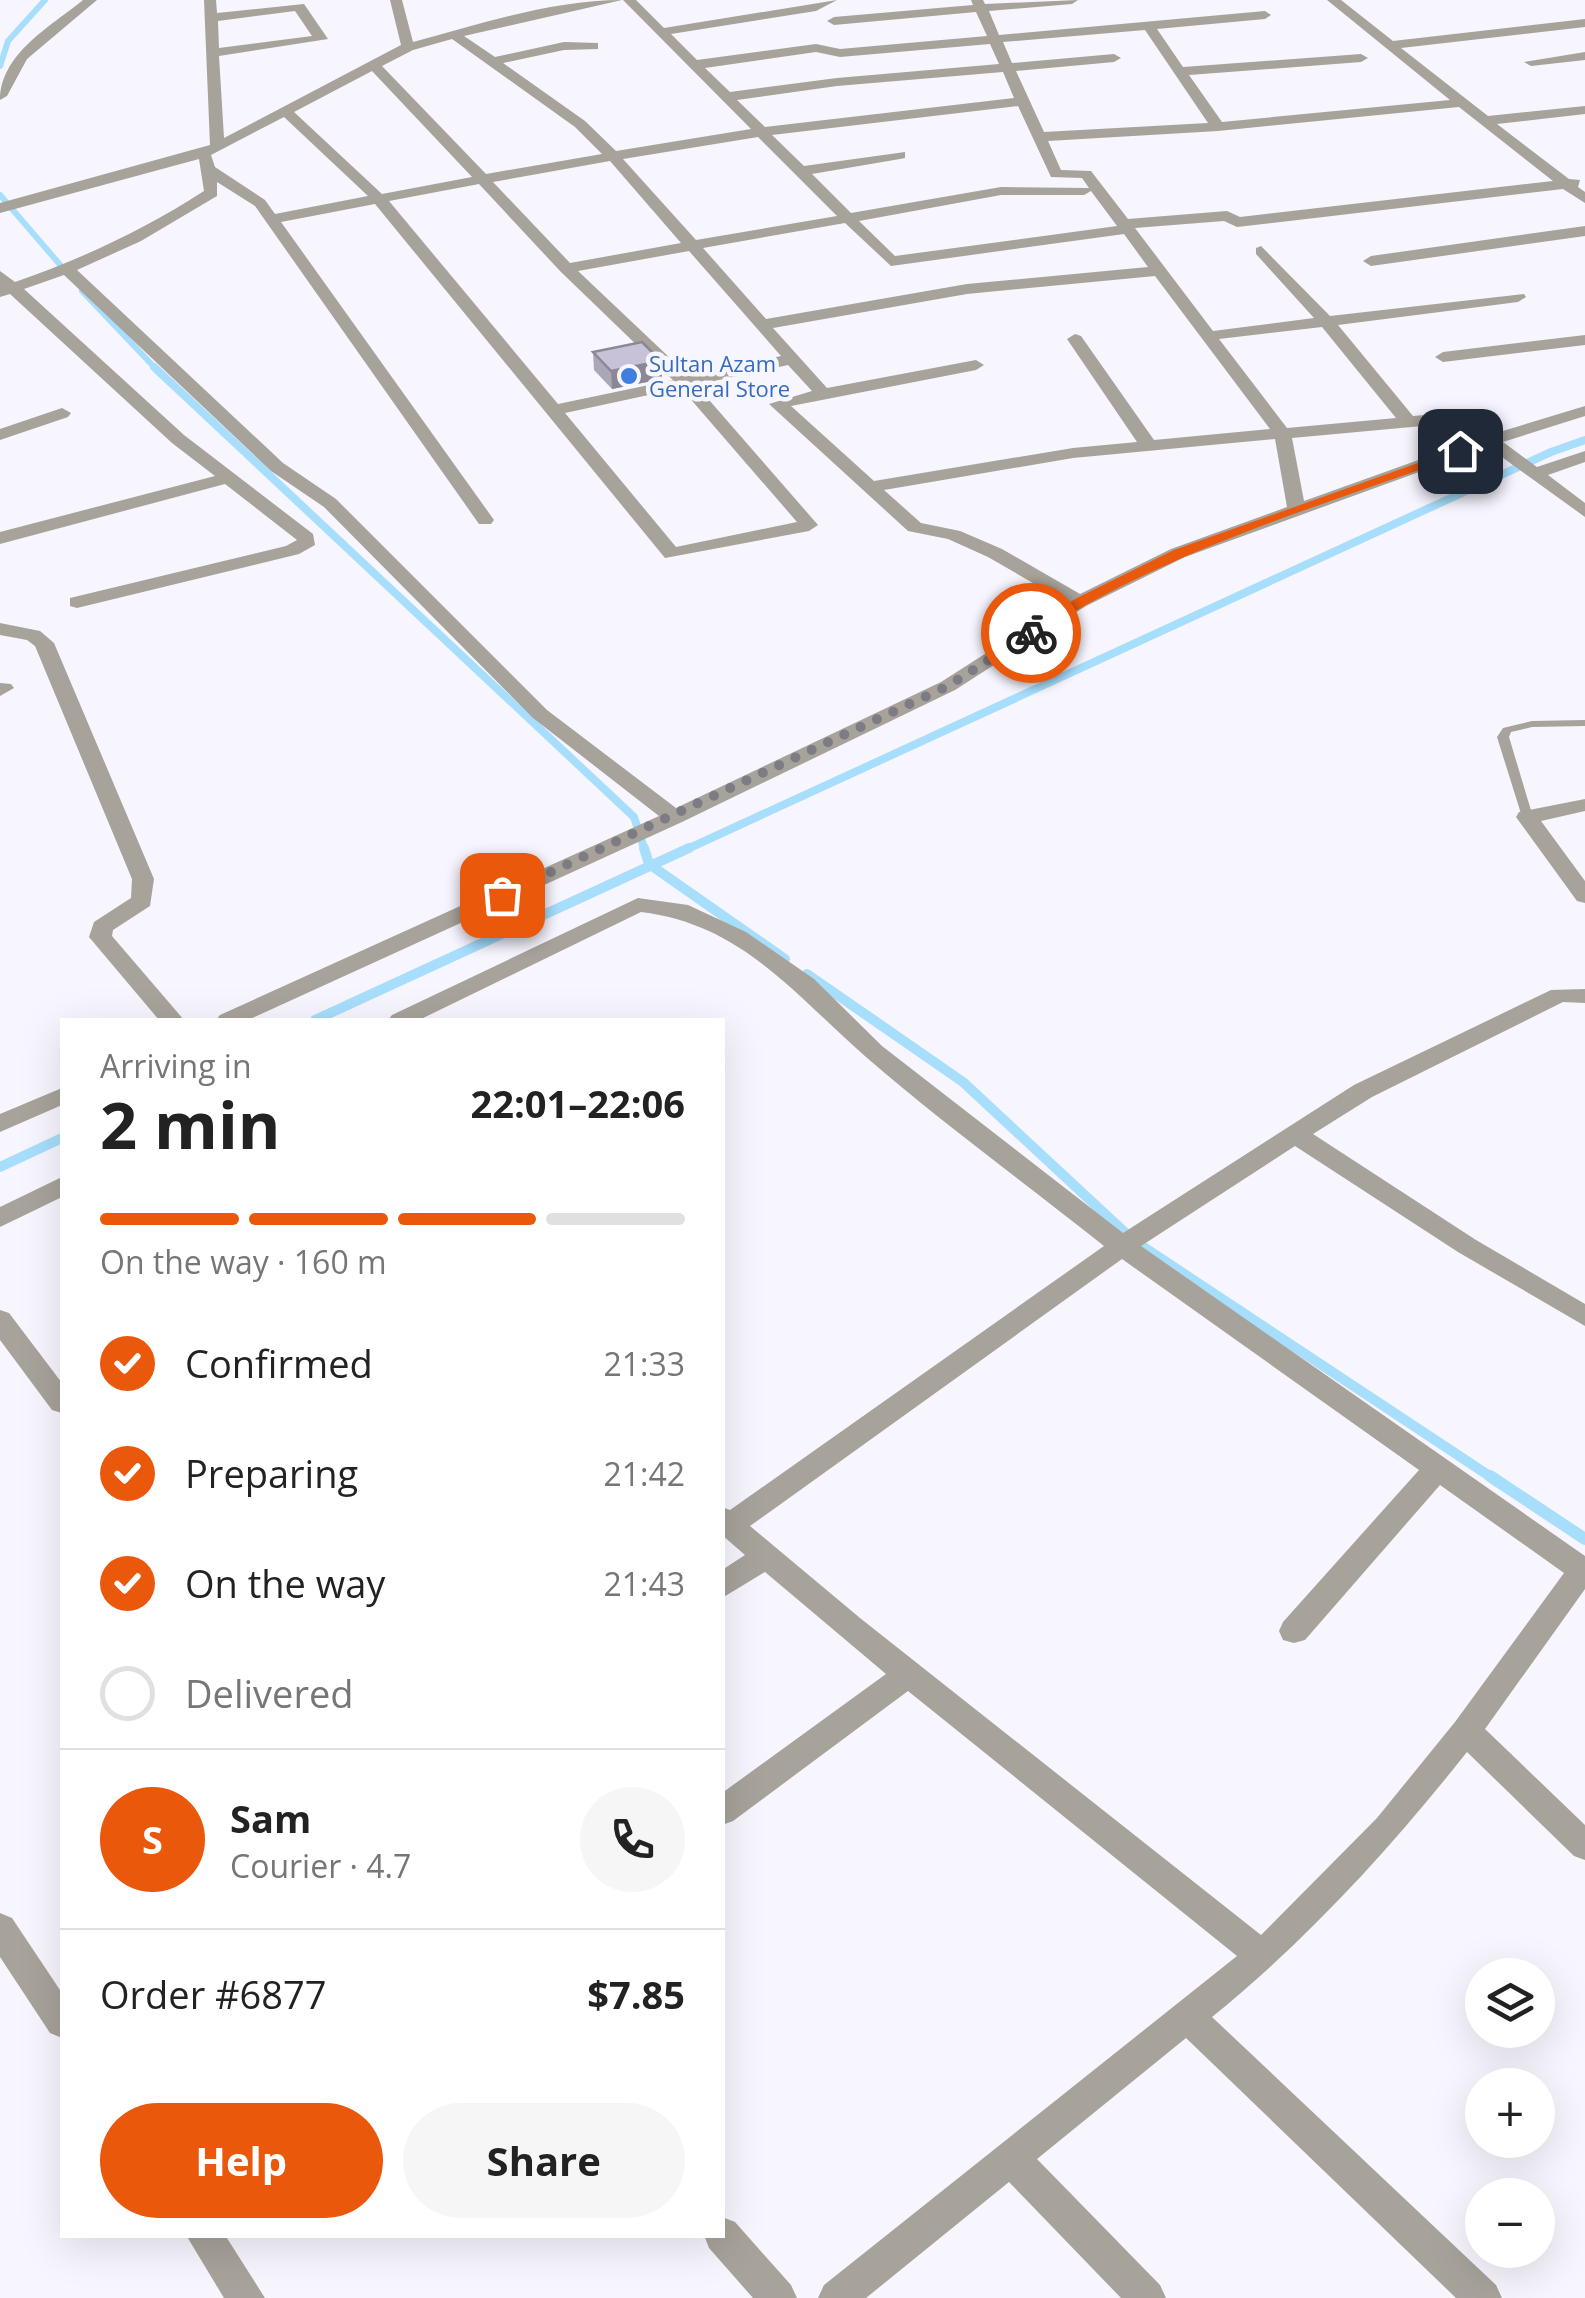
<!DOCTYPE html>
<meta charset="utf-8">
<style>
body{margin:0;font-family:"Open Sans",sans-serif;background:#f6f6f6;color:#222;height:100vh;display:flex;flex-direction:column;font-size:38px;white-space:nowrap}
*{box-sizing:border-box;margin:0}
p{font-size:32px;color:#767676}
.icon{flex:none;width:55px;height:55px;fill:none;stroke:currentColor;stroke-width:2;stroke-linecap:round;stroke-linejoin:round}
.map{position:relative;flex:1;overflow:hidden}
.side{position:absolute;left:60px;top:1018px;width:665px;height:1220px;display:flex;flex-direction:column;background:#fff;border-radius:0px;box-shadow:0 10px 40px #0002}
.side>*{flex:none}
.tools{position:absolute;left:1465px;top:1958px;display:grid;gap:20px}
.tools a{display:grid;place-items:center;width:90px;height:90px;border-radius:50%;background:#fff;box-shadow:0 10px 40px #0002;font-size:50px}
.pin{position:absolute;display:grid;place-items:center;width:85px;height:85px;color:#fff;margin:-42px;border-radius:20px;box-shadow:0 5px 15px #0006}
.courier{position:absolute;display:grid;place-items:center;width:100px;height:100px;margin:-50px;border:8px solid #ea580c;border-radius:50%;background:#fff;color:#222;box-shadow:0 2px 12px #0007}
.overview em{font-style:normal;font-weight:700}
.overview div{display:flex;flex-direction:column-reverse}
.overview{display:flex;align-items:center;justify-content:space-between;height:170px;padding:0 40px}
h1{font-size:65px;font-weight:700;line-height:75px}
.bar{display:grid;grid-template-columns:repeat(4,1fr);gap:15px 10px;align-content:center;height:120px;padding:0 40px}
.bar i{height:12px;border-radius:8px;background:#e0e0e0}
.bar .current{background:#ea580c}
.bar p{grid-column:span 4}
.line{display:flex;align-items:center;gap:25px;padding:0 40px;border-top:2px solid #e0e0e0}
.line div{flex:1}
.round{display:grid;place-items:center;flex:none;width:105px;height:105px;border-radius:52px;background:#f6f6f6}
ol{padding:0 40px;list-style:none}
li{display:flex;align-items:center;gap:30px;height:110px}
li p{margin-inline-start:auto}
li .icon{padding:10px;border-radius:50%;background:#ea580c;color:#fff;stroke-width:4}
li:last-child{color:#767676}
li i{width:55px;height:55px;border:5px solid #e0e0e0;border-radius:50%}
.cta{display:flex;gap:20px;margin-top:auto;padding:20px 40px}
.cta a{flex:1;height:115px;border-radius:60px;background:#ea580c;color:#fff;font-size:40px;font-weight:700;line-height:115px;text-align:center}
.cta a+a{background:#f6f6f6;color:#222}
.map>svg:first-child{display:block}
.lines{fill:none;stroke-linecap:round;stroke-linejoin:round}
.stream-far3{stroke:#a7defc;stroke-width:6}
.stream-far2{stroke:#a7defc;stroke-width:8}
.stream-far1{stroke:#a7defc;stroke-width:10}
.stream{stroke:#a7defc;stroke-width:12}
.lane{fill:#a7a29a;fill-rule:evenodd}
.street{fill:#a7a29a;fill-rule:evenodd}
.wall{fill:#aba7b9}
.shaded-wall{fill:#8b8896}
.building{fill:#c7c2d7;stroke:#8b8896;stroke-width:2.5}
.route{fill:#ea580c}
.done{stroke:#7d7b83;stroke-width:10;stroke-dasharray:0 18}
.shop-dot{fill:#3f7fe0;stroke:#f7f5fe;stroke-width:4}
.labels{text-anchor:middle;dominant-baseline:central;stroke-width:9;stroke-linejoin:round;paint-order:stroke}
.far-shop-label{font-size:22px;fill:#366cbe;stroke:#f7f5fe;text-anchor:start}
</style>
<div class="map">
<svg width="1585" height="2298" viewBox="0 0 1585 2298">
<rect width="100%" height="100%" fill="#f7f5fe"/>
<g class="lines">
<path class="stream-far3" d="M0,66L8,41L45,0
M0,195L68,274
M82,291L157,370"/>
<path class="stream-far2" d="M154,367L634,817L645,851
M683,851L1551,452L1585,440"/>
<path class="stream-far1" d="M644,848L649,864L785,959
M807,974L963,1082L1133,1240L1494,1479
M315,1020L689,848
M0,1167L62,1138"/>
<path class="stream" d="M1490,1476L1585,1539"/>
<path class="lane" d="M1585,720V726L1532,727L1511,732L1509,737L1533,817L1527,821L1523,820L1497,737L1503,728L1532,721Z"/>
<path class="street" d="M83,0H97L27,59L7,96L0,100C0,54 51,26 83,0Z
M204,0H216L217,13L304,4L328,39L219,56L224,138L401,45L390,0H402L413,42C480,24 552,0 622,0L464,36L495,57L564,42L598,43V49L564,50L503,63L585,121L616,151L751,129L623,0H636L664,28L837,0L816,11L671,34L697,60L816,44L840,49L987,36L976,12L834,25L827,21L834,17L973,5L971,0H983L985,4L1078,0L1072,4L989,11L999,35L1265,11L1271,15L1265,19L1157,29L1183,67L1361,54L1368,58L1361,62L1189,75L1222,122L1450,100L1327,0H1341L1393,41L1585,19V27L1401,48L1488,116L1585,106V114L1497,124L1569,179L1580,180L1578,187L1585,192V203L1563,189L1237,227L1224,221L1135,228L1213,331L1314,318L1256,254V248L1261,246L1330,316L1524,294L1526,297L1518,302L1338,325L1413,416L1459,412L1493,434L1585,406V416L1503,442L1537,467L1585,451V462L1548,475L1585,503V517L1488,447L1185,557L1086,606L955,690L682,822L248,1020H216L220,1015L659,816L533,718L324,507L271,471L64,275L24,289L184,435L313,534L315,545L299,554L77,608L70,606V598L286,546L297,540L225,484L0,544V532L215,476L172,443L10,294L0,297V271L15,282C82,259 145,229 204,191L199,159L0,213V203L210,145ZM295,11L312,36L219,48L218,21ZM1145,30L1208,123L1044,132L1016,71L1114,62L1121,58L1114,54L1012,63L1003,42ZM452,39L575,127L602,154L486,174L382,66L413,50ZM990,44L999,64L837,78L730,92L705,68L816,52L840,57ZM372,71L472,177L382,194L294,112ZM1003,72L1014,98L765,127L737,100L837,86ZM1018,106L1051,177L1082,178L1089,188L1001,187L851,213L812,174L900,159L905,158V152L804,166L772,135ZM1459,107L1553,181L1240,217L1227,211L1128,219L1091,171L1061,170L1048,141L1218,131ZM284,117L368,196L275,214L265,200L215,167L211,155ZM758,137L837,216L696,240L623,159ZM610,161L681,243L570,263L493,182ZM217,182L255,206L479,524H491L494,520L281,222L375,204L665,558L809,531L818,525L696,385L788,365L812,391L769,404L908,531L948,539L988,557L1066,602L941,682L676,808L547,710L336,499L283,463L77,270L141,241L217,196ZM479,184L560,271L673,380L558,404L389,201ZM1091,191L1117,226L895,256L859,221L1001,195H1084ZM845,223L891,266L1124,234L1148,267L967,284L766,319L703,248ZM689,251L781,356L689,376L578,271ZM1155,276L1270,429L1154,440L1081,336L1075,334L1067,339L1137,442L1073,448L874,481L791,406L976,370L984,365L976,360L827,388L773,328L967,294ZM1322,327L1396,418L1287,428L1219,339ZM681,388L797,522L676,547L565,413ZM1455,423L1477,439L1304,501L1292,438ZM1275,439L1287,507L1171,549L1080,594L1002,549L960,531L921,523L884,490L1073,458Z
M1585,52V60L1531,66L1524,62Z
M1585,226V236L1371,266L1363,261L1371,256Z
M1585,335V345L1443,362L1435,357L1443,352Z
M62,408L71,413L68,417L0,440V429Z
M0,623L40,631L54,643L154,879L150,906L113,930L112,936L184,1020H159L89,937L94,922L131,898L132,879L35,646L27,640L0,635Z
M0,683L11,684L14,688L0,696Z
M1585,799V811L1541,821L1585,881V903L1577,901L1516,817L1519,812Z
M638,898L688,905L746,932L814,979L882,1046L1123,1233L1354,1085L1551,990L1585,989V1003L1563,1002L1372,1097L1313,1134L1476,1240L1585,1304V1326L1458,1252L1295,1146L1141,1246L1585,1556V1589L1485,1729L1585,1825V1860L1574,1856L1467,1752C1390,1849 1308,1939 1212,2017L1496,2285L1502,2298H1456L1186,2038L1037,2159L1160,2285L1166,2298H1121L1009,2182L866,2298H818L824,2285L1237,1956L908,1691L733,1821L722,1825V1793L886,1674L765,1572L722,1598V1570L745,1555L722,1535V1507L730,1510L1104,1246C1025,1183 942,1123 866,1057C795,995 742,924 641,912L419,1020H388L392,1015ZM1122,1259L1419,1470L1283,1622L1279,1631L1283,1640L1294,1643L1305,1640L1440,1485L1564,1573L1455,1722L1377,1818L1261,1935L860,1618L750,1526Z
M62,1088V1105L0,1132V1114Z
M62,1177V1197L0,1227V1207Z
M0,1310L9,1313L62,1383V1413L52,1410L0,1340Z
M0,1913L12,1918L62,1993V2038L50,2033L0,1957Z
M722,2217L735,2222L791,2285L797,2298H753L709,2248L704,2235H722Z
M186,2235H225L265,2298H224Z"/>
</g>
<path class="wall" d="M593,352L661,361L662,379L612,389L594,370Z"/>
<path class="shaded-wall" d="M661,361L662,379L612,389L611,371Z"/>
<path class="building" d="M642,342L661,361L611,371L593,352Z"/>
<path class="route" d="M1460,448L1464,454C1318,507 1167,550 1036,635L1025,633L1075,599L1174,550Z"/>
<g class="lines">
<path class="done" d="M502,895L948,686L1031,633"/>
</g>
<circle class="shop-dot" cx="629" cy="376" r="10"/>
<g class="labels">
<g class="far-shop-label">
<text x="649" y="363">Sultan Azam<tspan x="649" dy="25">General Store</tspan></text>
</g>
</g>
</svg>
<div class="tools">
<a><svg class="icon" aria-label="layers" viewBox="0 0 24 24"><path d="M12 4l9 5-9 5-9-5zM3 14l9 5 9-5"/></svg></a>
<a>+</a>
<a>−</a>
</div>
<div class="pin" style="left:502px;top:895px;background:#ea580c"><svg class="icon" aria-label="bag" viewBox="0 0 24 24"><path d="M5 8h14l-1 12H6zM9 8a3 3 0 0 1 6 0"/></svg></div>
<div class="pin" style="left:1460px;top:451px;background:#1f2937"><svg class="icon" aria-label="home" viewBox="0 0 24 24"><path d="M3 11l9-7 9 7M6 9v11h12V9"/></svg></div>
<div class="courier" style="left:1031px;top:633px"><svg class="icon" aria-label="bike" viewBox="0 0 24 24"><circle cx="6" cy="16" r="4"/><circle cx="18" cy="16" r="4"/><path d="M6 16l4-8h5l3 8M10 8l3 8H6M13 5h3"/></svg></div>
<section class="side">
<div class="overview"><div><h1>2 min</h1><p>Arriving in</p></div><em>22:01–22:06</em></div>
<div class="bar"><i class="current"></i><i class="current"></i><i class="current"></i><i></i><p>On the way · 160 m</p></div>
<ol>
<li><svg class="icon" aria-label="check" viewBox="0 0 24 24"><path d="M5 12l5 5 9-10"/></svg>Confirmed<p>21:33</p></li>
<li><svg class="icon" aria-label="check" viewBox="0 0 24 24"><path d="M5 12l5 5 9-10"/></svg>Preparing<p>21:42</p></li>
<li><svg class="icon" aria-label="check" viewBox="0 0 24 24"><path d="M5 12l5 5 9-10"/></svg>On the way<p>21:43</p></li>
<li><i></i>Delivered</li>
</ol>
<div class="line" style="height:180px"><b class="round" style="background:#ea580c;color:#fff">S</b><div><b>Sam</b><p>Courier · 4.7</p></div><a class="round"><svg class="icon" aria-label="phone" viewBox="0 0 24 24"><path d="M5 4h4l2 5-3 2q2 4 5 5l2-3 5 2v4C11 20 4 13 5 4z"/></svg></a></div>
<div class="line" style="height:130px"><div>Order #6877</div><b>$7.85</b></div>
<div class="cta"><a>Help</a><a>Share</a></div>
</section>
</div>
